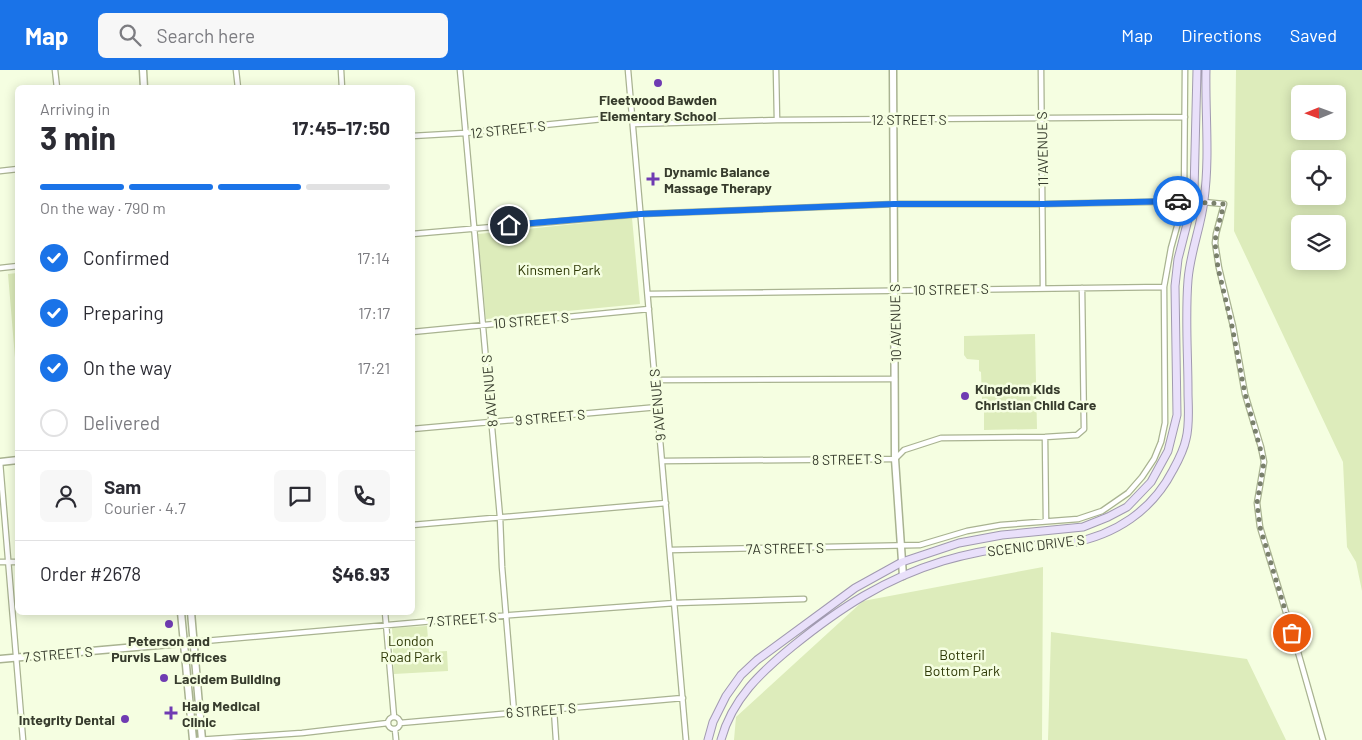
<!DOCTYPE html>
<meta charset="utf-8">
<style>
body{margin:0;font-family:Barlow,sans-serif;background:#f7f7f7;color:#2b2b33;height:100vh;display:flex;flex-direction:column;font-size:19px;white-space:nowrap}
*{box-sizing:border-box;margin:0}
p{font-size:16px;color:#7c7c81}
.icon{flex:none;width:28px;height:28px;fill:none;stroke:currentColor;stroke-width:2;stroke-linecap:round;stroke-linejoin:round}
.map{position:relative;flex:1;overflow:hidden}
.details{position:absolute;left:15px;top:15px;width:400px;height:530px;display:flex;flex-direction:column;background:#fff;border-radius:8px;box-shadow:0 2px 12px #0003}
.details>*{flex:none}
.needle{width:32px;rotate:269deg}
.buttons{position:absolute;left:1291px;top:15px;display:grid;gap:10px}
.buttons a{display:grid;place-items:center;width:55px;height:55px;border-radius:8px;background:#fff;box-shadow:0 2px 12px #0003;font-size:25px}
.pin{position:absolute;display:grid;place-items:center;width:42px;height:42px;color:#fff;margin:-21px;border:2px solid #fff;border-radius:50%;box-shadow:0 1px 5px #0007}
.courier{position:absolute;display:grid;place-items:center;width:50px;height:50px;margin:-25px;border:4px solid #1a73e8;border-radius:50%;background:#fff;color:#222;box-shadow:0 1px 6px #0007}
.overview em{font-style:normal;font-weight:700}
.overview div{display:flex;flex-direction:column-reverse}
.overview{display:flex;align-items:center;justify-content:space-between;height:85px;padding:0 25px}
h1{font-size:32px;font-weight:700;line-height:38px}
.bar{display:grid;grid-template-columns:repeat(4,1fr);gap:8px 5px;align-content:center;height:60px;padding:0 25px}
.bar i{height:6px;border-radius:4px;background:#e1e1e2}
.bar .selected{background:#1a73e8}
.bar p{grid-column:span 4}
.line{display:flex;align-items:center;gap:12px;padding:0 25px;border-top:1px solid #e1e1e2}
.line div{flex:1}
.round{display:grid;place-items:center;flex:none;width:52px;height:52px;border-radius:8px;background:#f7f7f7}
ol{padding:0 25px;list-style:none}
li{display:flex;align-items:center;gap:15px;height:55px}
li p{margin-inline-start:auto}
li .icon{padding:5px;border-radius:50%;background:#1a73e8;color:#fff;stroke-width:4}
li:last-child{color:#7c7c81}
li i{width:28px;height:28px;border:2px solid #e1e1e2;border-radius:50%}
header{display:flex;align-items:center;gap:30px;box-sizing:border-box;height:70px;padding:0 25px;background:#1a73e8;color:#fff}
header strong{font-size:24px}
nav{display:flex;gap:28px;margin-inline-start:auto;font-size:18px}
.search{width:350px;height:45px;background:#f7f7f7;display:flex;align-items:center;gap:12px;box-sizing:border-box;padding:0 18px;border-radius:8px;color:#7c7c81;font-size:19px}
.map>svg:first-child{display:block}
.green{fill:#ddecbb;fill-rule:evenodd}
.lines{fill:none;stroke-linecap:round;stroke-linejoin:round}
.street-casing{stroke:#a9b391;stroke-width:7}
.secondary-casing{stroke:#a9b391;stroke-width:9}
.primary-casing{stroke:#a19ab0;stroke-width:9}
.street{stroke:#fff;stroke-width:4.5}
.secondary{stroke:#fff;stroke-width:6}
.primary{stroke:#e9e0fa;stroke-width:7}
.done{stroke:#7a806c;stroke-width:5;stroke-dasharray:0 9}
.route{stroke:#1a73e8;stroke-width:6}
.poi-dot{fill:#6f3bb2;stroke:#f5fee1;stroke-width:2}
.labels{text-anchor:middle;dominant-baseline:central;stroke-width:5;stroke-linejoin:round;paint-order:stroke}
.poi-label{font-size:14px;font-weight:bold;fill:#373c2d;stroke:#f5fee1;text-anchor:start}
.street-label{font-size:14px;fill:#373c2d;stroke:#f5fee1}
.park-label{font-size:14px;fill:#2e3906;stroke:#f5fee1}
</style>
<header>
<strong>Map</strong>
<div class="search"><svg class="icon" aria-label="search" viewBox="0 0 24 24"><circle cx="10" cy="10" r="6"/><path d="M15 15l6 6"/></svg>Search here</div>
<nav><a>Map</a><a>Directions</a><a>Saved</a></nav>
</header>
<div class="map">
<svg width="1362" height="670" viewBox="0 0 1362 670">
<rect width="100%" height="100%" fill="#f5fee1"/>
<path class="green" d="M1236,0H1362V521L1356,492L1347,477L1343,392L1234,161ZM1300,24H1338V61H1300ZM1300,89H1338V126H1300ZM1300,154H1338V191H1300Z
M632,148L640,234L486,249L478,164Z
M17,203L18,300H16L8,204Z
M1035,264L1037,359L984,360V329H982L981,302L979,301V290L967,289L964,285V266Z
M1043,497L1042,670H734L736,647L863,531Z
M427,556L429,582L447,581L448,601L394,604L392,558Z
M1051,562L1247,589L1286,670H1048Z"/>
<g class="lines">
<defs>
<path id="street" d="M55,0L57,18
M236,0L238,18
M341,0L342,18
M460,0L500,447L502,497L514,642
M628,0L686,670
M776,0L777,50
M1041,0L1043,218
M633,54L777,50L1185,47
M412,66L465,63L632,46
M0,101L18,99
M412,164L641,144L895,134H1043L1193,131L1224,134L1216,164L1215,173L1219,198L1233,256L1245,324L1261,377L1264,392L1257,433L1260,457L1298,582L1323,670
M0,198L18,196
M648,224L1164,217
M412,262L649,239
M655,310L895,309
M412,359L658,337
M1045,367L1046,451
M662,391L895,389L904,380L941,368L1045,367L1077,365L1084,359L1082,218
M0,392L23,670
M412,455L666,433
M670,480L920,475L967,461L1001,455L1078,449L1102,441L1128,423L1142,407L1154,389L1161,372L1165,353L1164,217L1171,178L1184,131L1185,0
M0,492H18
M385,542L394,647
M193,572L445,550L675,533L804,529
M554,640L556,670
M388 653a6 6 0 1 1 12 0a6 6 0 1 1-12 0Z
M400,653L683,628
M395,659L396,670
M197,670L302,663L388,653"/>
<path id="secondary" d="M143,0L144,18
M893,0L895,389L903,506
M0,392L18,390
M181,542L193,670
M191,542L202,670
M0,589L193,572"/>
<path id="primary" d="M708,670L713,652L726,626L741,605L757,590L855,518L902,492L959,473L1002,465L1083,457L1108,447L1127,437L1151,412L1168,381L1177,345L1175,216L1178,189L1190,142L1194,122L1197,0
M721,670C732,629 761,602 793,576C840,538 884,509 943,491C967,484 992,479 1018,476C1036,475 1054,475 1071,473C1115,465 1152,441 1173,400C1178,391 1184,379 1186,369C1190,354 1188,336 1188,321C1188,284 1185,247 1188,210C1190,183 1201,157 1204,130C1210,87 1205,43 1206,0"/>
</defs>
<use href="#street" class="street-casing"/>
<use href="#secondary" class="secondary-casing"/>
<use href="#primary" class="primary-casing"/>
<use href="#street" class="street"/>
<use href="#secondary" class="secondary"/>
<use href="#primary" class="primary"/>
</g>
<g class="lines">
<path class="done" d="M1178,131L1224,134L1216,164L1215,173L1218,198L1232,256L1245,324L1264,392L1257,433L1260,457L1292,563"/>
<path class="route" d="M509,155L641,144L894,134H1043L1178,131"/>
</g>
<g class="poi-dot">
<circle cx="658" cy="13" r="5"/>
<path d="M650.5 101.5h5v5h5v5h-5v5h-5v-5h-5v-5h5z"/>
<circle cx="965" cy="326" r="5"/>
<circle cx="169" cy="554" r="5"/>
<circle cx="164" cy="608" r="5"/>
<path d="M168.5 635.5h5v5h5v5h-5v5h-5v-5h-5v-5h5z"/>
<circle cx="125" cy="649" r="5"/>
</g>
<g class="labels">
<g class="poi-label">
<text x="658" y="29" text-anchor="middle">Fleetwood Bawden<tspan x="658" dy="16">Elementary School</tspan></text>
<text x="664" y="101">Dynamic Balance<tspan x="664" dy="16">Massage Therapy</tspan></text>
<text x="975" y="318">Kingdom Kids<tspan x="975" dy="16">Christian Child Care</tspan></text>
<text x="169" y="570" text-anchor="middle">Peterson and<tspan x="169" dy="16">Purvis Law Offices</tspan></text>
<text x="174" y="608">Lacidem Building</text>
<text x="182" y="635">Haig Medical<tspan x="182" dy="16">Clinic</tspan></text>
<text x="115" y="649" text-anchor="end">Integrity Dental</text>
</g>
<g class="street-label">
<text x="909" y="49">12 STREET S</text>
<text transform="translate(508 59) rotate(-6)">12 STREET S</text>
<text transform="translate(1042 79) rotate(-91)">11 AVENUE S</text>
<text transform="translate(951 219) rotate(-1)">10 STREET S</text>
<text transform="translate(531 250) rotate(-5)">10 STREET S</text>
<text transform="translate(895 253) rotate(-91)">10 AVENUE S</text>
<text transform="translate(489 321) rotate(-95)">8 AVENUE S</text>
<text transform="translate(657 335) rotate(-95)">9 AVENUE S</text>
<text transform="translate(550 347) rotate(-5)">9 STREET S</text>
<text transform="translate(847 389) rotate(-1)">8 STREET S</text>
<text transform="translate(1036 475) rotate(-7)">SCENIC DRIVE S</text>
<text transform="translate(785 478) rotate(-1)">7A STREET S</text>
<text transform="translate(462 549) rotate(-4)">7 STREET S</text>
<text transform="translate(58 584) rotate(-5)">7 STREET S</text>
<text transform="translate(541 640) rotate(-4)">6 STREET S</text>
</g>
<g class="park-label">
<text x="559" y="199">Kinsmen Park</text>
<text x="411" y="570">London<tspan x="411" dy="16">Road Park</tspan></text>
<text x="962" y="584">Botteril<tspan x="962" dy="16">Bottom Park</tspan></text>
</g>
</g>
</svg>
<div class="buttons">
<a><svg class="needle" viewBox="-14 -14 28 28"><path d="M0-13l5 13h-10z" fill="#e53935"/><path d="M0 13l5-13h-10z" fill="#7c7c81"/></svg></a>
<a><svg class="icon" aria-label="locate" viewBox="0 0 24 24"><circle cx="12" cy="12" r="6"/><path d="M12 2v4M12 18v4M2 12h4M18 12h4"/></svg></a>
<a><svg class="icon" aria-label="layers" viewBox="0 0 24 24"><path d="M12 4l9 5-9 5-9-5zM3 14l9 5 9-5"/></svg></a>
</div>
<div class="pin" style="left:1292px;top:563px;background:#ea580c"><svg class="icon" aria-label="bag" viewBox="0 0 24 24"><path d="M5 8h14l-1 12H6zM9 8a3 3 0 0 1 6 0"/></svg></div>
<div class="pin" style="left:509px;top:155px;background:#1f2937"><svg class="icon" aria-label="home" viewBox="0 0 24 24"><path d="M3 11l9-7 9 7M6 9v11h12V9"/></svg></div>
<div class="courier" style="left:1178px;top:131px"><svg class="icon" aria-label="car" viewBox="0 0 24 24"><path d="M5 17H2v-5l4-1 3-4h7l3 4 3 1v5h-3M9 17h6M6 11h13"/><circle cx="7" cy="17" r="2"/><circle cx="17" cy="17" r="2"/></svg></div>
<section class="details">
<div class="overview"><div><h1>3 min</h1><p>Arriving in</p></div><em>17:45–17:50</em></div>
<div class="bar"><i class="selected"></i><i class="selected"></i><i class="selected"></i><i></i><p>On the way · 790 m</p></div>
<ol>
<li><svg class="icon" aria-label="check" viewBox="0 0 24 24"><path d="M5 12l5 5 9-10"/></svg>Confirmed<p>17:14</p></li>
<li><svg class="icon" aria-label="check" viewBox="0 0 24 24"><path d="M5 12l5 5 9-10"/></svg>Preparing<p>17:17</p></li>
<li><svg class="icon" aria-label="check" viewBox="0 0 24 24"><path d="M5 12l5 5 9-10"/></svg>On the way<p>17:21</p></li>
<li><i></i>Delivered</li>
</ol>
<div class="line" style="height:90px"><a class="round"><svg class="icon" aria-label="person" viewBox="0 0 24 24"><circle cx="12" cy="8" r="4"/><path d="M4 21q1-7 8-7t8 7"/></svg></a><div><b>Sam</b><p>Courier · 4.7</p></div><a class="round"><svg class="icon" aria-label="chat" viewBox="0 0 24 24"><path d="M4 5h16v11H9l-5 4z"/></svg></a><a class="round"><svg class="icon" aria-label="phone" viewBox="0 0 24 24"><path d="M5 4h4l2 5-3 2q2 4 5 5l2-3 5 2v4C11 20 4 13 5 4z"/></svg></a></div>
<div class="line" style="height:65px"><div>Order #2678</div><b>$46.93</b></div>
</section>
</div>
